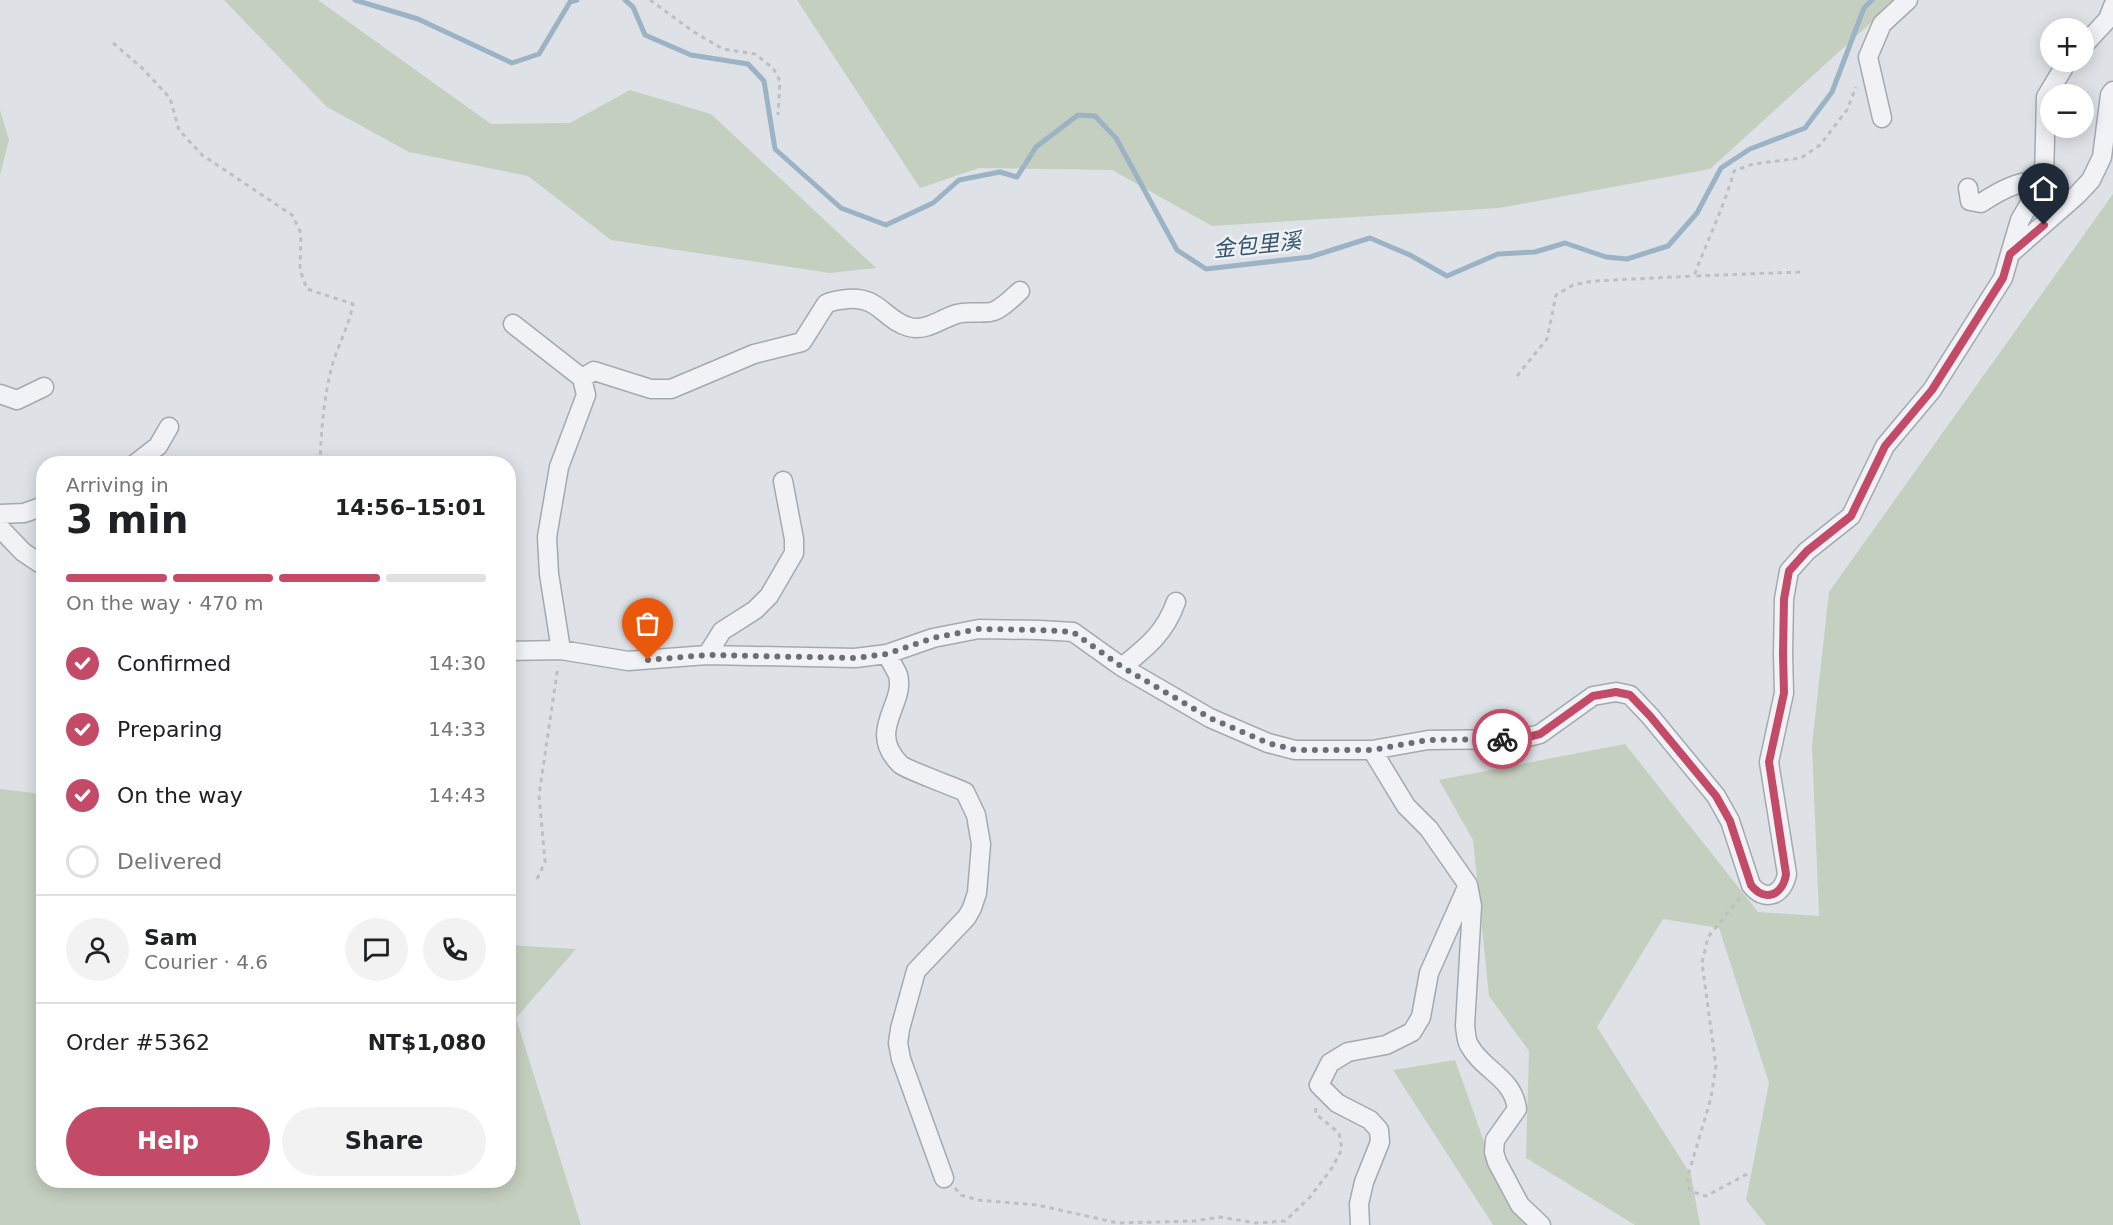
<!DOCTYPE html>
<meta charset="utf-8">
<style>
body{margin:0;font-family:"DejaVu Sans","Noto Sans TC",sans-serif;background:#f2f2f2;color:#202124;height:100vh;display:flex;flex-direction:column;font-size:22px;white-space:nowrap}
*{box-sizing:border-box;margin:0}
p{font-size:20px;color:#757577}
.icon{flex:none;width:33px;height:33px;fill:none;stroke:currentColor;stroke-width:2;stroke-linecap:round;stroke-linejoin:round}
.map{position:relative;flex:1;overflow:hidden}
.panel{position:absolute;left:36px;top:456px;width:480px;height:732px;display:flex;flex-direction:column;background:#fff;border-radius:24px;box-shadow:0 3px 15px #0003}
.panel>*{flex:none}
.tools{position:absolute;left:2040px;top:18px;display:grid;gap:12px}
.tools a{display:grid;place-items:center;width:54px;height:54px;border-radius:50%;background:#fff;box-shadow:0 3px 15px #0003;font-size:30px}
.pin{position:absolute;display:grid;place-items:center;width:51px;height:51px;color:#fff;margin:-62px -26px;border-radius:50% 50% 50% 0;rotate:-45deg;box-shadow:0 0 6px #0007}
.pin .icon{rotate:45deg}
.courier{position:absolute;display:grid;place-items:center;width:60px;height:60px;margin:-30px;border:4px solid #c34b68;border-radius:50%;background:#fff;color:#222;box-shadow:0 2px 8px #0007}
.overview em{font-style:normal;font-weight:600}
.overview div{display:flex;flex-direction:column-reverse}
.overview{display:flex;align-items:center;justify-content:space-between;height:102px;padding:0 30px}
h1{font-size:39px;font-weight:600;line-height:45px}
.bar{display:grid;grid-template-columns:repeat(4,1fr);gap:9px 6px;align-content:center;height:72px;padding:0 30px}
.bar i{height:8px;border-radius:4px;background:#e0e0e0}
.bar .current{background:#c34b68}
.bar p{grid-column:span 4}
.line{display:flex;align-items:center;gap:15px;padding:0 30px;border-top:2px solid #e0e0e0}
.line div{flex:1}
.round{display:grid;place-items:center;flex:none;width:63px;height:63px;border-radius:32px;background:#f2f2f2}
ol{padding:0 30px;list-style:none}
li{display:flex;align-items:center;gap:18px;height:66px}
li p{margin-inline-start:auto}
li .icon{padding:6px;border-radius:50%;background:#c34b68;color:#fff;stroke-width:4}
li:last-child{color:#757577}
li i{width:33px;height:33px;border:3px solid #e0e0e0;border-radius:50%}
.primary-button{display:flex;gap:12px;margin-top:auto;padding:12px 30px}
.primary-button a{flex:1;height:69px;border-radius:36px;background:#c34b68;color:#fff;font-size:24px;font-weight:600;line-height:69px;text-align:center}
.primary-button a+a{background:#f2f2f2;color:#202124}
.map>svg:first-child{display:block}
.green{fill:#c5cfbf}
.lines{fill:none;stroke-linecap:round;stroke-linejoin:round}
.stream{stroke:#9bb3c4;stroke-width:5}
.minor-casing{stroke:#a4a9b0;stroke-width:21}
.path{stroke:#bcc0c5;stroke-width:3;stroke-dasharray:4.5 4.5;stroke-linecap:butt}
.minor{stroke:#f0f2f5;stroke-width:18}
.done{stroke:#686f78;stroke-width:6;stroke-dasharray:0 10.8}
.route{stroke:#c34b68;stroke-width:8}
.labels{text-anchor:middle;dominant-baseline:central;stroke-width:5;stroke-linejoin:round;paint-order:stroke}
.water-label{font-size:22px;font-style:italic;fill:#36536c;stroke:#edf1f4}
</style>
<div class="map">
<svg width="2113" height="1225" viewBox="0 0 2113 1225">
<rect width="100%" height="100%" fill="#dee2e6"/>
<path class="green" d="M224,0H318L491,124L570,123L630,90L711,114L876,268L830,273L611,240L528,176L409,152L327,107Z
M797,0H1896L1710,169L1499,208L1212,226L1112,170L979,168L920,188Z
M0,110L9,140L0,175Z
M2113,194V1225H1766L1746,1200L1769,1083L1719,928L1663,919L1597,1027L1691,1175L1700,1225H1635L1526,1158L1529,1051L1489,996L1473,840L1439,780L1625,744L1758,912L1819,916L1812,745L1829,592Z
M0,789L33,793L43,800L44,1180H508L509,945L576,949L516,1018L581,1225H0Z
M1455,1060L1504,1198L1537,1225H1493L1393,1070Z"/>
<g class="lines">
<path class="stream" d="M355,0L418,19L512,63L539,54L570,2L577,0
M625,0L633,7L645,35L691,55L748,64L764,81L775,149L841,208L886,225L933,203L959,180L1000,172L1017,177L1036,147L1078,115L1095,116L1116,138L1177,250L1206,269L1310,257L1370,238L1410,255L1447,276L1498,254L1535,252L1565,243L1606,257L1627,259L1668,246L1697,213L1721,168L1750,149L1805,128L1832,92L1864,8L1872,0"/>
<defs>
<path id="minor" d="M2084,45L2108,19L2113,6
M1882,118L1868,57L1882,24L1908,0
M1968,188L1970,201L1981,203C2004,188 2017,182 2044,179
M2010,254L2020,220L2044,179L2046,97L2067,62
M513,324L582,378
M0,394L17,400L44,387
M135,464L158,446L169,427
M0,514L24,513L44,506
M0,528L23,552L44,566
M561,650L549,574L547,537L559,467L586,395L582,378L594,371L651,389H671L754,354L802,342L826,304C833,300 840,300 848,299C879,296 884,320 909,327C926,332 942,318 957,314C969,310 984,315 994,311C1003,308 1013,297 1020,291
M508,651L561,650L628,661L707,655L855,658L887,654L933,638L979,629L1040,630L1073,632L1122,667L1210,718L1268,743L1295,750H1372L1428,740L1520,739L1540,734L1593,696L1616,692L1630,695L1650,716L1716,796L1730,821L1751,885C1765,903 1783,895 1787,874L1769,762L1784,693L1783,654L1784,599L1789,571L1807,551L1851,516L1885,446L1932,390L2003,278L2010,254L2077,195L2091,180L2102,157L2110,95L2113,91
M887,654C890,661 895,668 898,675C906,705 866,730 900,764C906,770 953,786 965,792L976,815L981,844L977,893L972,908L967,917L916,971L900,1029L898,1043L901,1059L944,1178
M707,655L722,631L755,610L769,596L794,553V539L783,481
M1122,667C1147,647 1165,633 1176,602
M1468,885L1472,906L1465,1026C1466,1032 1466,1040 1469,1045C1483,1071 1513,1077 1517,1109L1495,1140L1494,1152L1497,1162L1520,1205L1541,1225
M1360,1225L1359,1204L1364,1182L1380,1142L1379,1130L1370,1120L1337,1103L1319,1085L1330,1063L1348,1052L1386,1045L1412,1032L1421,1017L1429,973L1468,885L1429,829L1406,806L1372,750"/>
</defs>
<use href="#minor" class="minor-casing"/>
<path class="path" d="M650,0L694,32L723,49L755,54L773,68L780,81L778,115
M113,43L142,68L170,98L179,130L202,155L292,215L301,233L300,270L307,289L353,304C349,326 338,345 332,366C324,397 321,431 320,464
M1800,272L1694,276C1707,241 1724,207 1734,171L1753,164L1801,158L1820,145L1847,110L1856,87
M1517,376L1547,339L1556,295L1573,285L1593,281L1694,276
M537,879L545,862L539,795L558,666
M1740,898L1708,937L1702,963L1716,1066L1711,1098L1687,1179L1690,1191L1706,1196L1749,1173
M955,1188L961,1195L978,1200L1037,1205L1118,1223L1195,1221L1220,1217L1256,1223L1285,1221L1310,1197L1332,1168L1342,1149L1339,1133L1316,1114L1315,1104"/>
<use href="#minor" class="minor"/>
</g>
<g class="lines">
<path class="done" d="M648,660L707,655L855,658L887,654L933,638L979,629L1040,630L1073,632L1122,667L1210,718L1268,743L1295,750H1372L1428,740L1502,739"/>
<path class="route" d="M1502,739H1520L1540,734L1593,696L1616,692L1630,695L1650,716L1716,796L1730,821L1751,885C1765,903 1783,895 1786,874L1769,762L1784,693L1783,654L1784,599L1789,571L1807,551L1851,516L1885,446L1932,390L2003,278L2010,254L2044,225"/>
</g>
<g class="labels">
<g class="water-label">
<text transform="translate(1257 245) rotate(-6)">金包里溪</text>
</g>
</g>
</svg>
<div class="tools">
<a>+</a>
<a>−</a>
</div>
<div class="pin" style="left:648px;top:660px;background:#ea580c"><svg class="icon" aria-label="bag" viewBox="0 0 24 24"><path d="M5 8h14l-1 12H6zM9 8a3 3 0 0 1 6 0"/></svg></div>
<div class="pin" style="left:2044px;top:225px;background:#1f2937"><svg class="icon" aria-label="home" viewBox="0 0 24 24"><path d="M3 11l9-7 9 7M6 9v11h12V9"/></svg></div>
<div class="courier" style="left:1502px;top:739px"><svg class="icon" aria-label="bike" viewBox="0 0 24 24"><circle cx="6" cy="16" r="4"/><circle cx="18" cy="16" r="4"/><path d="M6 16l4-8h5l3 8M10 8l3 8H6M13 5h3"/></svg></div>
<section class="panel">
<div class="overview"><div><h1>3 min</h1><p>Arriving in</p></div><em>14:56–15:01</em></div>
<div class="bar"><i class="current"></i><i class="current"></i><i class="current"></i><i></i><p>On the way · 470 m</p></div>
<ol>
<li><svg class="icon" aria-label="check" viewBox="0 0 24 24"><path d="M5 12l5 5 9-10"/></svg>Confirmed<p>14:30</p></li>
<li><svg class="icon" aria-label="check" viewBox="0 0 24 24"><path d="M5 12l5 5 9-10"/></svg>Preparing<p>14:33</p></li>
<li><svg class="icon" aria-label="check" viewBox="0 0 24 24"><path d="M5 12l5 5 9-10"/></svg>On the way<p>14:43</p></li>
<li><i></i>Delivered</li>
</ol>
<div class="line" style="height:108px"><a class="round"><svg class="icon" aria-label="person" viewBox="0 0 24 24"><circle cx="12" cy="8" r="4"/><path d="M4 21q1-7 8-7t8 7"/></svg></a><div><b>Sam</b><p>Courier · 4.6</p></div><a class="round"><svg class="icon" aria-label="chat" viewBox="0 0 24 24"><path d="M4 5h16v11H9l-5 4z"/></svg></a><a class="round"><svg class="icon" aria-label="phone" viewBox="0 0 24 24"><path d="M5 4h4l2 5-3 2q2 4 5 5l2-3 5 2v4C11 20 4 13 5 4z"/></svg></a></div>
<div class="line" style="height:78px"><div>Order #5362</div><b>NT$1,080</b></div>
<div class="primary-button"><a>Help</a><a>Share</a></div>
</section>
</div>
